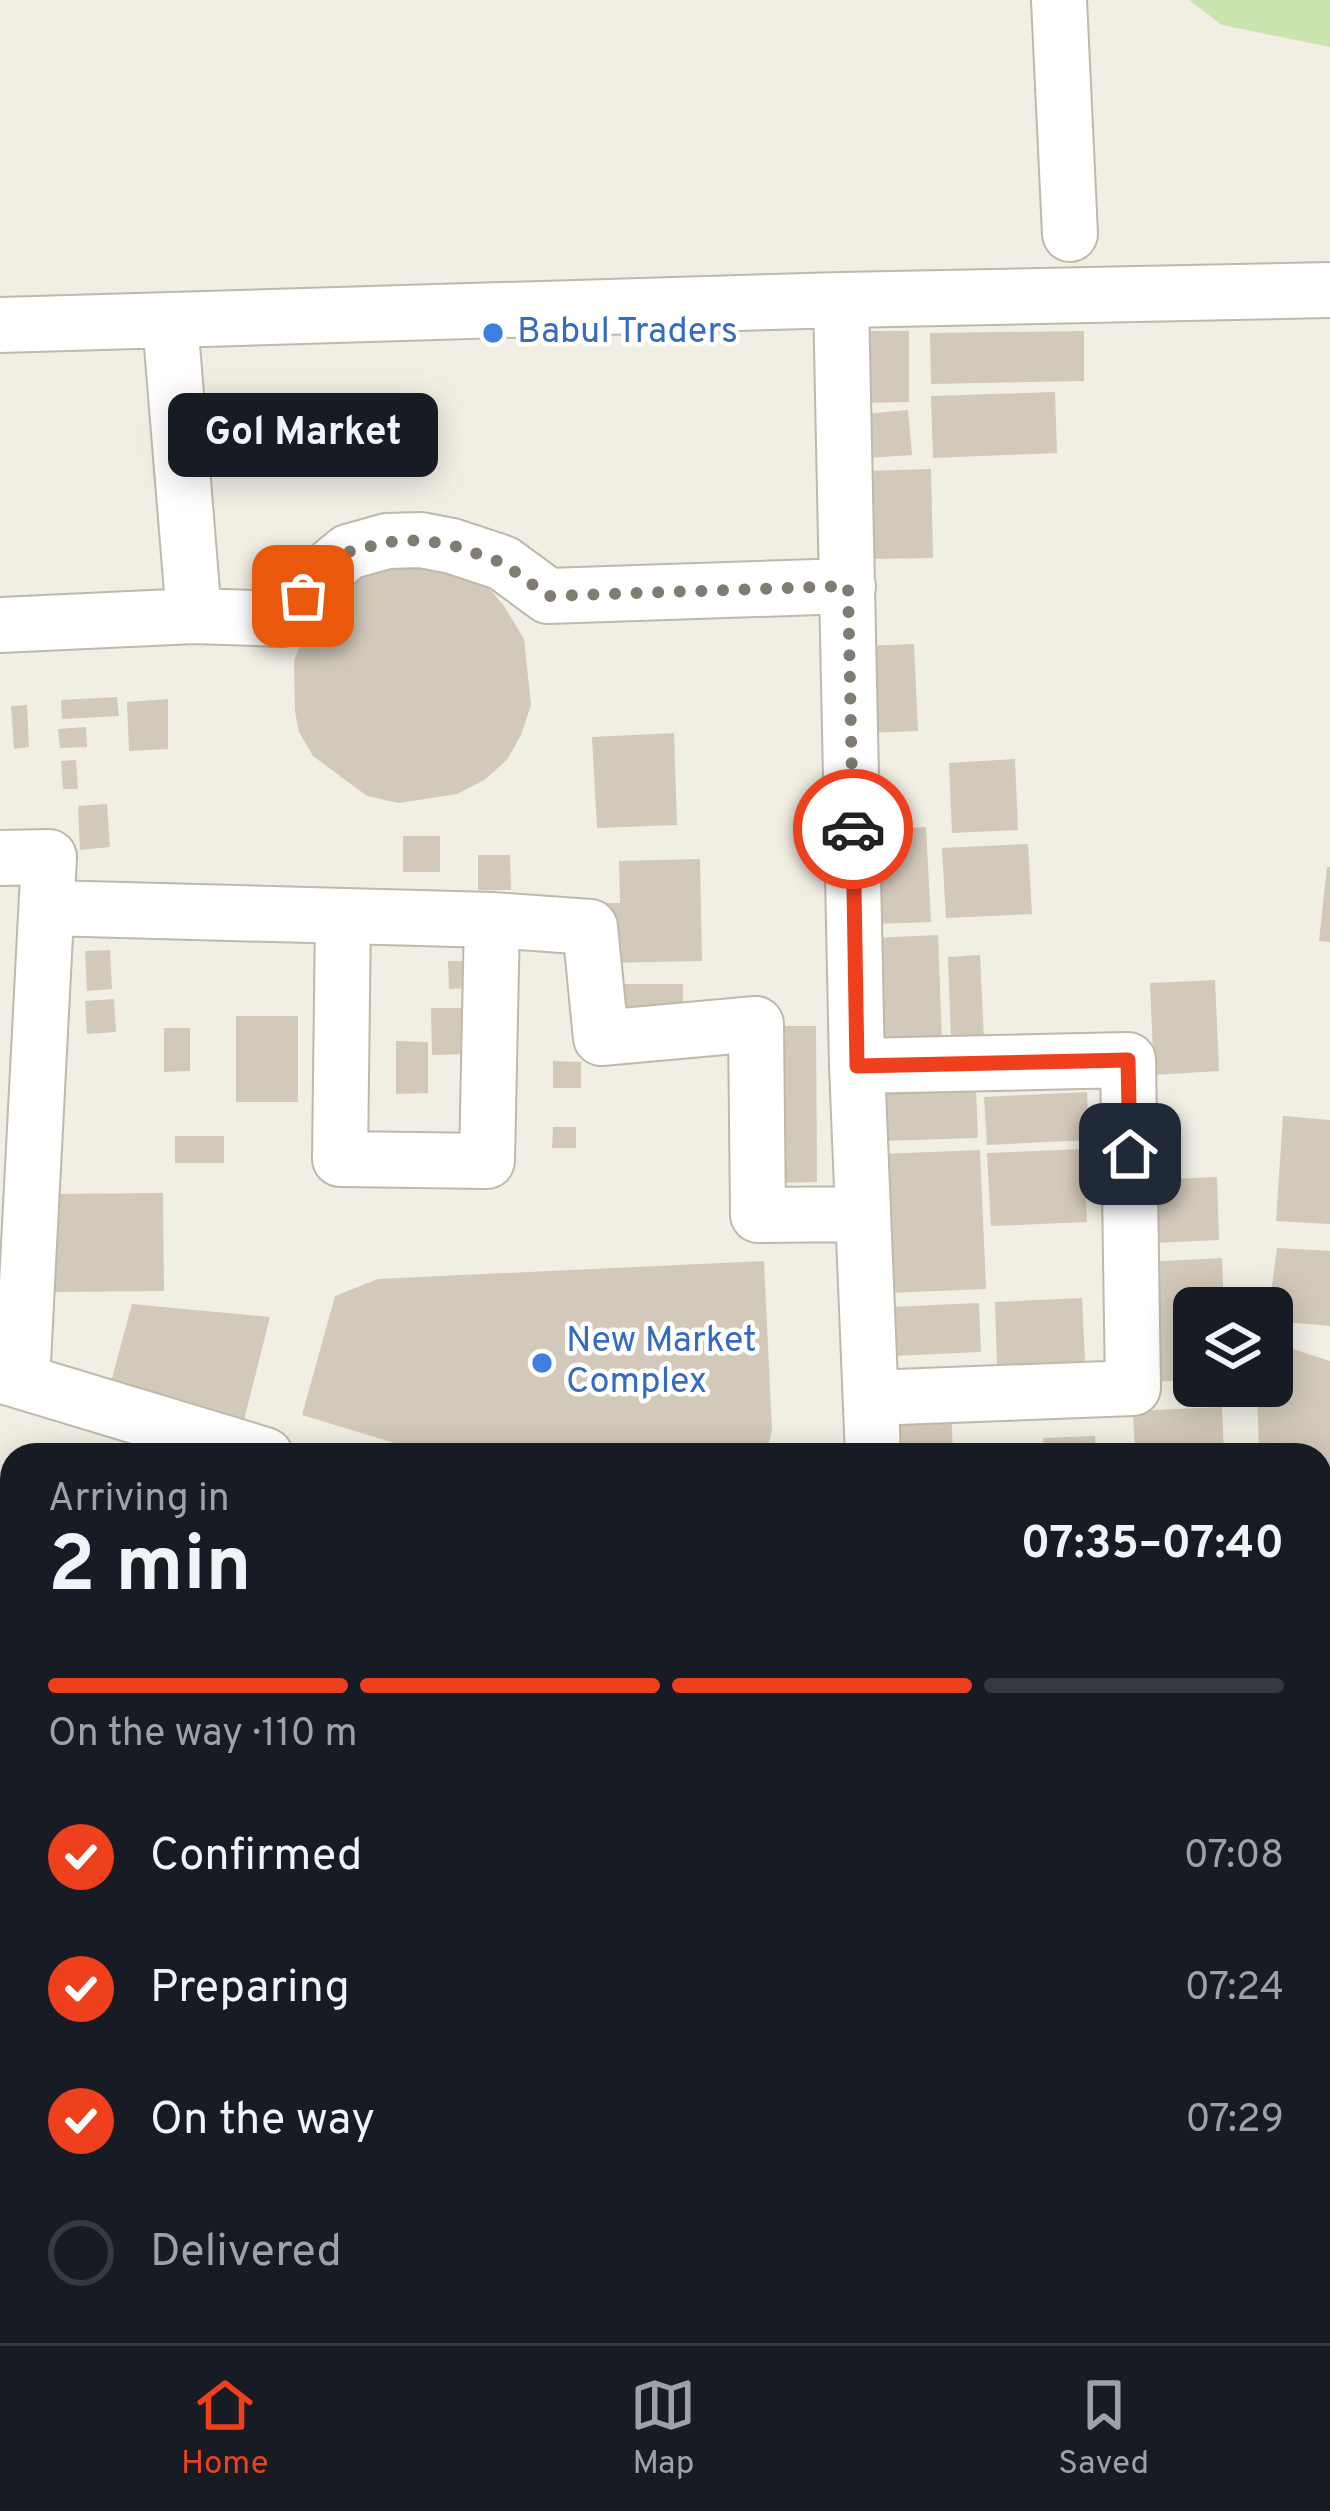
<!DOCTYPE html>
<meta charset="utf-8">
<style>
body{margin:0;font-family:Overpass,sans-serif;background:#20242c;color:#f1f3f6;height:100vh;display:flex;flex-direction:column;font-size:45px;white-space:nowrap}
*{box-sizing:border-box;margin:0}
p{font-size:39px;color:#9ea1a6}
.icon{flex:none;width:66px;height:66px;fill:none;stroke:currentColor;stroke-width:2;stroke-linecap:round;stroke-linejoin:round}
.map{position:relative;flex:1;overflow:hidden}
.panel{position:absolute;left:0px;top:1443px;width:1332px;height:900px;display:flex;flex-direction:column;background:#171b24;border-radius:36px 36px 0 0;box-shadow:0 6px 30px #0003}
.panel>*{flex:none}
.controls{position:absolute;left:1173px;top:1287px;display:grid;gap:24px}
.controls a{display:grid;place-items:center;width:120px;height:120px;border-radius:18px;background:#171b24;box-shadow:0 6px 30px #0003;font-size:60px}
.pin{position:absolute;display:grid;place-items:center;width:102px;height:102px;color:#fff;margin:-51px;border-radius:24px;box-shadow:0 6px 18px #0006}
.courier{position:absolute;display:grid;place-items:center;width:120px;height:120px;margin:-60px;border:9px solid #ef401e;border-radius:50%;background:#fff;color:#222;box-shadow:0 3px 15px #0007}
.bubble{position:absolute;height:84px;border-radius:18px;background:#171b24;box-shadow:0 6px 30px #0003;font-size:39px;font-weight:700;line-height:84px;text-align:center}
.headline em{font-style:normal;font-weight:700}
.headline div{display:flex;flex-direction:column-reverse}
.headline{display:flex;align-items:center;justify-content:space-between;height:204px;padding:0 48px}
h1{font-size:78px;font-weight:700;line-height:90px}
.bar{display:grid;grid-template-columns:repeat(4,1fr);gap:18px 12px;align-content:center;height:144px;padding:0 48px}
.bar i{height:15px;border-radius:9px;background:#363941}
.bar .active{background:#ef401e}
.bar p{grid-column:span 4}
ol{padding:0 48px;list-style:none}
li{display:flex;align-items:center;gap:36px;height:132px}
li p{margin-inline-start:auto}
li .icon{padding:12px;border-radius:50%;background:#ef401e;color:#fff;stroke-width:4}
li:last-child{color:#9ea1a6}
li i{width:66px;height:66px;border:6px solid #363941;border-radius:50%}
.tabs{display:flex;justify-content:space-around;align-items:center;height:168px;border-top:3px solid #363941;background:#171b24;font-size:33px;color:#9ea1a6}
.tabs a{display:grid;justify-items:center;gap:6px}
.tabs .active{color:#ef401e}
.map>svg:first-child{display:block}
.green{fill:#cbe4af}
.building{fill:#d2c9ba}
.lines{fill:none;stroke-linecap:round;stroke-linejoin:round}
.minor-casing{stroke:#bfb8ab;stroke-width:58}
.minor{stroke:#fff;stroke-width:54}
.done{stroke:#807c72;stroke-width:12;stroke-dasharray:0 21.6}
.route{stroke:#ef401e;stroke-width:15}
.shop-dot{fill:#3f7fe0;stroke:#fff;stroke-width:4.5}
.labels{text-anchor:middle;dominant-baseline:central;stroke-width:9;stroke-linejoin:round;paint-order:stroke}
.shop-label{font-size:36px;fill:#366cbe;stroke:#fff;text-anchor:start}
</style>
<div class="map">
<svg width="1330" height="2343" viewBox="0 0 1330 2343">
<rect width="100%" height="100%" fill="#f1eee4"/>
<path class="green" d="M1189,0H1330V47L1222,25Z"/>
<path class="building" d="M862,331H909V402L862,403Z
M1084,331V381L931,384L930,333Z
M1055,392L1057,453L933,458L931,396Z
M908,410L912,455L867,458L864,414Z
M931,469L933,558L867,559L866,471Z
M431,560L486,585L504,606L524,639L531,705L521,735L507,760L484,780L457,794L399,803L367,796L313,756L299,732L295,712L294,661L307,627L324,603L370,569Z
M914,644L918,731L868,733L864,646Z
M117,697L119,716L62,719L61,700Z
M168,699V749L129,751L127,702Z
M27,705L29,747L14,749L11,706Z
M86,727L87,747L60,748L58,729Z
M674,733L677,825L597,828L592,737Z
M1015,759L1018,830L952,833L949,763Z
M76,760L78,789H63L61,761Z
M107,804L110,847L80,850L78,806Z
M926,827L931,922L875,924L871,830Z
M403,836H440V872H403Z
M1028,844L1032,914L946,918L942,848Z
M478,855H510L511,890H478Z
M700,859L702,961L604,963L603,903H620L619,861Z
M1327,867H1330V942L1319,941Z
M938,935L942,1041L879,1044L874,938Z
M110,950L112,989L87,991L85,951Z
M980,955L984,1040L951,1041L948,957Z
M448,961H470V988L449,989Z
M1215,980L1219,1071L1154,1075L1150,983Z
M621,984H683V1008H621Z
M114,999L116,1032L87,1034L85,1001Z
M431,1008H472V1054L432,1055Z
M236,1016H298V1102H236Z
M769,1026H816L817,1182L770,1183Z
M164,1028H190V1071L164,1072Z
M396,1041L428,1042V1093L396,1094Z
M553,1061L581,1062V1088H553Z
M976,1089L978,1138L881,1141L879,1093Z
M1087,1092L1089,1140L987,1145L984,1097Z
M1283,1116L1330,1120V1224L1276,1221Z
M553,1127H576V1148H552Z
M175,1136H224V1163H175Z
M1084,1149L1087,1222L991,1226L987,1153Z
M980,1150L986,1289L887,1293L881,1154Z
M1217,1177L1219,1240L1154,1243L1151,1180Z
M163,1193L164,1291L51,1292L50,1194Z
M1277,1248L1330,1251V1326L1272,1321L1269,1308Z
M1222,1258L1224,1308H1194V1380L1149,1382L1143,1262Z
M764,1261L772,1430L766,1455H434L302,1415L335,1296L378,1279Z
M1082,1298L1085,1361L997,1366L995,1302Z
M979,1303L981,1352L893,1356L891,1307Z
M132,1304L270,1317L242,1428L108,1393Z
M1283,1346L1330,1361V1507L1320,1514V1455H1259L1257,1386H1272V1355Z
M951,1405L953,1455H894L892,1408Z
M1222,1407L1224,1455H1135L1133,1411Z
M1095,1436L1096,1455H1044L1043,1438Z
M0,1577L12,1581V1631L0,1627Z
M0,1672L12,1675V1743L0,1739Z
M0,1963L12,1967V2027L0,2023Z
M0,2271L12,2275L14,2331L10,2343H0Z
M292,2331H346L342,2343H288Z
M481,2331H603L640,2342L477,2343Z
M715,2331H868L864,2343H752Z
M913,2331H1003L1040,2342L909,2343Z"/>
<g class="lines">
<defs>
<path id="minor" d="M1059,0L1070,234
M841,300L857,1066L873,1455
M170,321L194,616
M0,325L841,300L1330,290
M0,625L194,616L283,619L323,573L348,552L387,541L421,540L452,546L503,563L548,596L848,586
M0,858L49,857L22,1381
M48,908L492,920L590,927L601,1038L756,1024L758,1215L863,1214
M343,916L340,1159L487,1161L492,920
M857,1066L1128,1060L1133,1388L871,1398
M0,1375L265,1455
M0,1549L12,1553
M1320,1576L1330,1571
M0,1766L12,1770
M1320,2093L1330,2113
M0,2165L12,2169
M1250,2331L1291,2343
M105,2343L109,2331
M441,2343L445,2331"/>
</defs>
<use href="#minor" class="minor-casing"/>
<use href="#minor" class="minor"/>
</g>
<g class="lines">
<path class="done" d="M303,596L348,552L387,542L421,540L452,545L503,563L548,596L848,586L853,829"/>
<path class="route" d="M853,829L857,1066L1128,1060L1130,1154"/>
</g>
<g class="shop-dot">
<circle cx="493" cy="333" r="12"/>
<circle cx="542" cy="1363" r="12"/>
</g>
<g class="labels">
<g class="shop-label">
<text x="517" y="333">Babul Traders</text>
<text x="566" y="1342">New Market<tspan x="566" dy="41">Complex</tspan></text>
</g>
</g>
</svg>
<div class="controls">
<a><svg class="icon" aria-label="layers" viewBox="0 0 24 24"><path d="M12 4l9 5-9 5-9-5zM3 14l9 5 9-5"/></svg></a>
</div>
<div class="pin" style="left:303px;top:596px;background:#ea580c"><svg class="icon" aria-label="bag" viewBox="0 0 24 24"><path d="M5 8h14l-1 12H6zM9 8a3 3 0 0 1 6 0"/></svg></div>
<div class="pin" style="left:1130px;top:1154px;background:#1f2937"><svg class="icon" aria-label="home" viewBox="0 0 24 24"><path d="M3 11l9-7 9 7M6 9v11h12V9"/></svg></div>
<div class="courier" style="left:853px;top:829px"><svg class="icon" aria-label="car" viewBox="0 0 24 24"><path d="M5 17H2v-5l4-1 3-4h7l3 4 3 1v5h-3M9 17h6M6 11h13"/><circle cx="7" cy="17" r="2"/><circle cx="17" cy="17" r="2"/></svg></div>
<div class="bubble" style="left:168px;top:393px;width:270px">Gol Market</div>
<section class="panel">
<div class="headline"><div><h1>2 min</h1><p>Arriving in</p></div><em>07:35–07:40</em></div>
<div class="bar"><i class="active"></i><i class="active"></i><i class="active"></i><i></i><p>On the way · 110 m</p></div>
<ol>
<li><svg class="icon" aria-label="check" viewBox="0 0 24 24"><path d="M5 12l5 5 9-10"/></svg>Confirmed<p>07:08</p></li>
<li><svg class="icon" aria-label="check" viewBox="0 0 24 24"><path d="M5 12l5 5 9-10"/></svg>Preparing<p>07:24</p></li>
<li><svg class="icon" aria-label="check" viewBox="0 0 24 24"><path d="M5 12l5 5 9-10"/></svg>On the way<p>07:29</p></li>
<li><i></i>Delivered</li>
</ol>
</section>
</div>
<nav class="tabs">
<a class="active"><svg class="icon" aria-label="home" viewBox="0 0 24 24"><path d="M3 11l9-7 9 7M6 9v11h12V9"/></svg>Home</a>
<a><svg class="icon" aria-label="map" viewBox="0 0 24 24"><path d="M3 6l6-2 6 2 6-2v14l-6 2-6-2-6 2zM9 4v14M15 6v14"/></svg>Map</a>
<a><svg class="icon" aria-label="saved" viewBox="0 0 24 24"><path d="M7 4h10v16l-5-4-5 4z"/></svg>Saved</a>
</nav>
